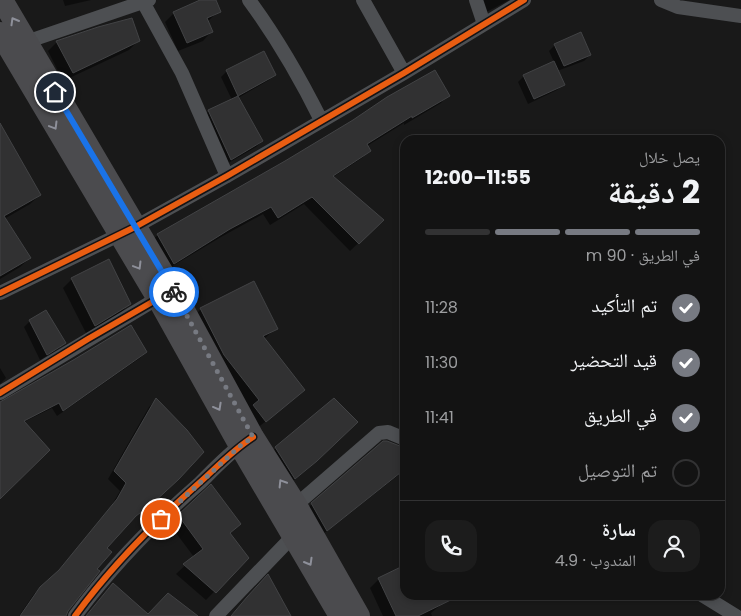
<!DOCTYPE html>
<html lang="ar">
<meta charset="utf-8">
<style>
body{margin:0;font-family:Poppins,"Noto Naskh Arabic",sans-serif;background:#1c1c1c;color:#f1f3f6;direction:rtl;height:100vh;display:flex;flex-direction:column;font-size:19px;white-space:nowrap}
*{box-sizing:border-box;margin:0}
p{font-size:16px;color:#9d9ea0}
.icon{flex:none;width:28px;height:28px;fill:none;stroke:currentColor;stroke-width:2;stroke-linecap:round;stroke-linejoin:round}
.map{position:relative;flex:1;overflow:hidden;direction:ltr}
.side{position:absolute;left:400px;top:135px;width:325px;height:465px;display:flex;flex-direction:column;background:#131313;border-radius:15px;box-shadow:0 2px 8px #0003,0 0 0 1px #323233;direction:rtl}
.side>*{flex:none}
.pin{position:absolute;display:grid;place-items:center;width:42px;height:42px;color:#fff;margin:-21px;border:2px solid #fff;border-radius:50%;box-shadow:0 1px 5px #0007}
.courier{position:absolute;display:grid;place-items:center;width:50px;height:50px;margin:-25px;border:4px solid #1a73e8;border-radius:50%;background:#fff;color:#222;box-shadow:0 1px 6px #0007}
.overview em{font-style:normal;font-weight:700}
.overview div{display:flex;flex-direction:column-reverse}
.overview{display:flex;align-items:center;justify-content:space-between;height:85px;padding:0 25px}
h1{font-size:32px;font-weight:700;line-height:38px}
.bar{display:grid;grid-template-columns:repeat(4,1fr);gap:8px 5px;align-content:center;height:60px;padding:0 25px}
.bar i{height:6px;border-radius:4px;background:#323233}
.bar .active{background:#777a82}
.bar p{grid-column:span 4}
.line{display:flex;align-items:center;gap:12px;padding:0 25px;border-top:1px solid #323233}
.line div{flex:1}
.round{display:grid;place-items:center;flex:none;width:52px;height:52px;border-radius:15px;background:#1c1c1c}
ol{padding:0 25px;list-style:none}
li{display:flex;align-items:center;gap:15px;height:55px}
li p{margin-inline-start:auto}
li .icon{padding:5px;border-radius:50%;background:#777a82;color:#fff;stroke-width:4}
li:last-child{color:#9d9ea0}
li i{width:28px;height:28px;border:2px solid #323233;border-radius:50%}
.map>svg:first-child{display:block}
.shadow{fill:#0007}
.building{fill:#313132;stroke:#424345}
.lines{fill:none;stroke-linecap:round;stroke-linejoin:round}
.minor{stroke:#4d4f52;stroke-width:14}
.primary{stroke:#4b4b4e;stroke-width:22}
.cycleway-casing{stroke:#131316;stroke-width:9}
.cycleway{stroke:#e95d12;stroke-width:6}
.oneway{stroke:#8e909a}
.done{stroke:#777a82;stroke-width:5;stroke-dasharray:0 9}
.route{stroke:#1a73e8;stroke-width:6}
</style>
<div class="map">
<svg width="741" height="616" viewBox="0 0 741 616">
<rect width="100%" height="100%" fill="#191919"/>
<path class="shadow" d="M63,0H91L65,6Z
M203,0H214L219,11L207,22L211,32L203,41L178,51L165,22L174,13Z
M476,0H509L483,14Z
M138,41L129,50L63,81L48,51L57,42Z
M555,45L590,55L584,61L557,71L563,84L557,90L528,104L518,82L524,76L554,62L549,51Z
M227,71L274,74L269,80L238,98L262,141L256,147L225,165L203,117L209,111L232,100L221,77Z
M448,95L441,103L404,125V123L367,146L369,151L362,158L333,177L382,220L350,251L304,204L270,225L263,214L221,237L166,270L150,242L158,235Z
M0,126L40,195L30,204L6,218L10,227L30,258L20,267L0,279Z
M72,279L129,304L121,313L86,333L63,288Z
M201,309L276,328L264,339L294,399L256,429L192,318Z
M30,321L64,343L58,349L40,360L24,327Z
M146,352L140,358L57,416L52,408L24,422L0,497V403Z
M0,368L6,378L0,384Z
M156,400L170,487L129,522L105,548L95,569L67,610L66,616H19L34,594L55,575L110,508L120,491L108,479L149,407Z
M276,448L310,467L289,484L270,454Z
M405,449V470L318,538L303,513L312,504Z
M211,486L229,534L247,558L206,600L176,574L194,557L170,525Z
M405,566V595H439L443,603L431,613L432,616H383L370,588L379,579Z"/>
<path class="building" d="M200,0H216L221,12L207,18L213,32L187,43L173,12Z
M132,18L140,41L73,73L56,41L98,27Z
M581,32L591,55L564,66L554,44Z
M264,51L276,75L238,96L226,70Z
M554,61L565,85L534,99L523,75Z
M435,70L450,96L412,118V116L367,144L371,151L333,176L384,220L359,244L312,197L278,218L271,207L230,229L174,264L157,234L285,161L353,120L387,97Z
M238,96L263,141L231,160L208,110Z
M0,123L41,195L4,216L31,258L0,276Z
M109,259L131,304L95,326L71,278Z
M254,281L278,329L263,336L305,390L266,422L253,405L259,400L224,355L200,308Z
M46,310L66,343L47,355L29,320Z
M131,325L147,352L63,411L59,403L24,421L50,450L0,499V402L75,359Z
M156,398L187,430L204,452L179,479L152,504L136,516L107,548L112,552L97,569L100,571L68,611L66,616H20L40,587L59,570L117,499L126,483L114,471Z
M334,398L358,422L317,461L295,479L275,447Z
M383,441H387L405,448V469L327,531L311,503Z
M211,484L241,524L230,533L249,558L216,593L183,564L203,549L178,515Z
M405,565V595H461L418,616H396L378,578Z
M268,574L291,616H231L247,597Z
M113,583L148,614L168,593L198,616H86Z"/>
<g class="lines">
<path class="minor" d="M249,0C277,38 300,78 321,120
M363,0L404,73
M476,0L484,24
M661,0L678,7L741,16
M143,2L182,73L227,176
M26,42L149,0
M0,293L135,227L227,176L404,73L524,0
M0,393L163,295
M296,505L379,433L388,432L405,439
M702,595L736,616
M75,616C111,567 154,523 200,483C214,469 229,453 245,442
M216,616L294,535"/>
<path class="primary" d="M2,0L173,290L253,437L296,505L359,616
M0,33L158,299L240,446L340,616"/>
<defs>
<path id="cycleway" d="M0,293L135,227L227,176L404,73L524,0
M0,393L88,339L173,290
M75,616C110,568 153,524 198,484C216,468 233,450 253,437"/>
</defs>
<use href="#cycleway" class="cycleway-casing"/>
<use href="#cycleway" class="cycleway"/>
</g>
<defs><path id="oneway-chevron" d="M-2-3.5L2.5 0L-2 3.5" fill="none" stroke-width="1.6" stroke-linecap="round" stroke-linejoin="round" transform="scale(1.25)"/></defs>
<g class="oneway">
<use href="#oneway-chevron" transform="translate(14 21) rotate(-120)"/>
<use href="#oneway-chevron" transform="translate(54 126) rotate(59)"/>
<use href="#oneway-chevron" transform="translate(138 266) rotate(59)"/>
<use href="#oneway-chevron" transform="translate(218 407) rotate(61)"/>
<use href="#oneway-chevron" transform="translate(282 483) rotate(-122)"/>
<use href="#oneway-chevron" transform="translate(309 562) rotate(60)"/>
</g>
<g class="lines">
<path class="done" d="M161,519L240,446L253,437L174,292"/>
<path class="route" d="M55,92L174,292"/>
</g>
</svg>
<div class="pin" style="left:161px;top:519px;background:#ea580c"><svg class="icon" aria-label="bag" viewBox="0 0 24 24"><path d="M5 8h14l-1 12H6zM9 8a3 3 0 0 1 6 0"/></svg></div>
<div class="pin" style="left:55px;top:92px;background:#1f2937"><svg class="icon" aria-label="home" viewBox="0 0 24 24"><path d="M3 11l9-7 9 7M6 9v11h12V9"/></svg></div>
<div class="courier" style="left:174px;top:292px"><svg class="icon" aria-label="bike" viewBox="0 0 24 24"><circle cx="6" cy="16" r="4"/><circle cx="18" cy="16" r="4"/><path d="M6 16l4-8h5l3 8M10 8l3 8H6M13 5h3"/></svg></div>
<section class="side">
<div class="overview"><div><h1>2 دقيقة</h1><p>يصل خلال</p></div><em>11:55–12:00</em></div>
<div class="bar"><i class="active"></i><i class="active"></i><i class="active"></i><i></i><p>في الطريق · 90 m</p></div>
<ol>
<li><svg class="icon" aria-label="check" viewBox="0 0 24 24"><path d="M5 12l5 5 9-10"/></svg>تم التأكيد<p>11:28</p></li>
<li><svg class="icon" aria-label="check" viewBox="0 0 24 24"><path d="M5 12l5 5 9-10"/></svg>قيد التحضير<p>11:30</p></li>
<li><svg class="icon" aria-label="check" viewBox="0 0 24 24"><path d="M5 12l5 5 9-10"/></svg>في الطريق<p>11:41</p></li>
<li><i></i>تم التوصيل</li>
</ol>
<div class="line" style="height:90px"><a class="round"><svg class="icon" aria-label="person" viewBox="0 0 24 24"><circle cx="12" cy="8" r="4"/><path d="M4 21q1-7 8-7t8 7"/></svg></a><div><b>سارة</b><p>المندوب · 4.9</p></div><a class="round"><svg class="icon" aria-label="phone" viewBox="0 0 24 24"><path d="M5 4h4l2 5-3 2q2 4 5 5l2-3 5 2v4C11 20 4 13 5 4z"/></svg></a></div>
</section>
</div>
